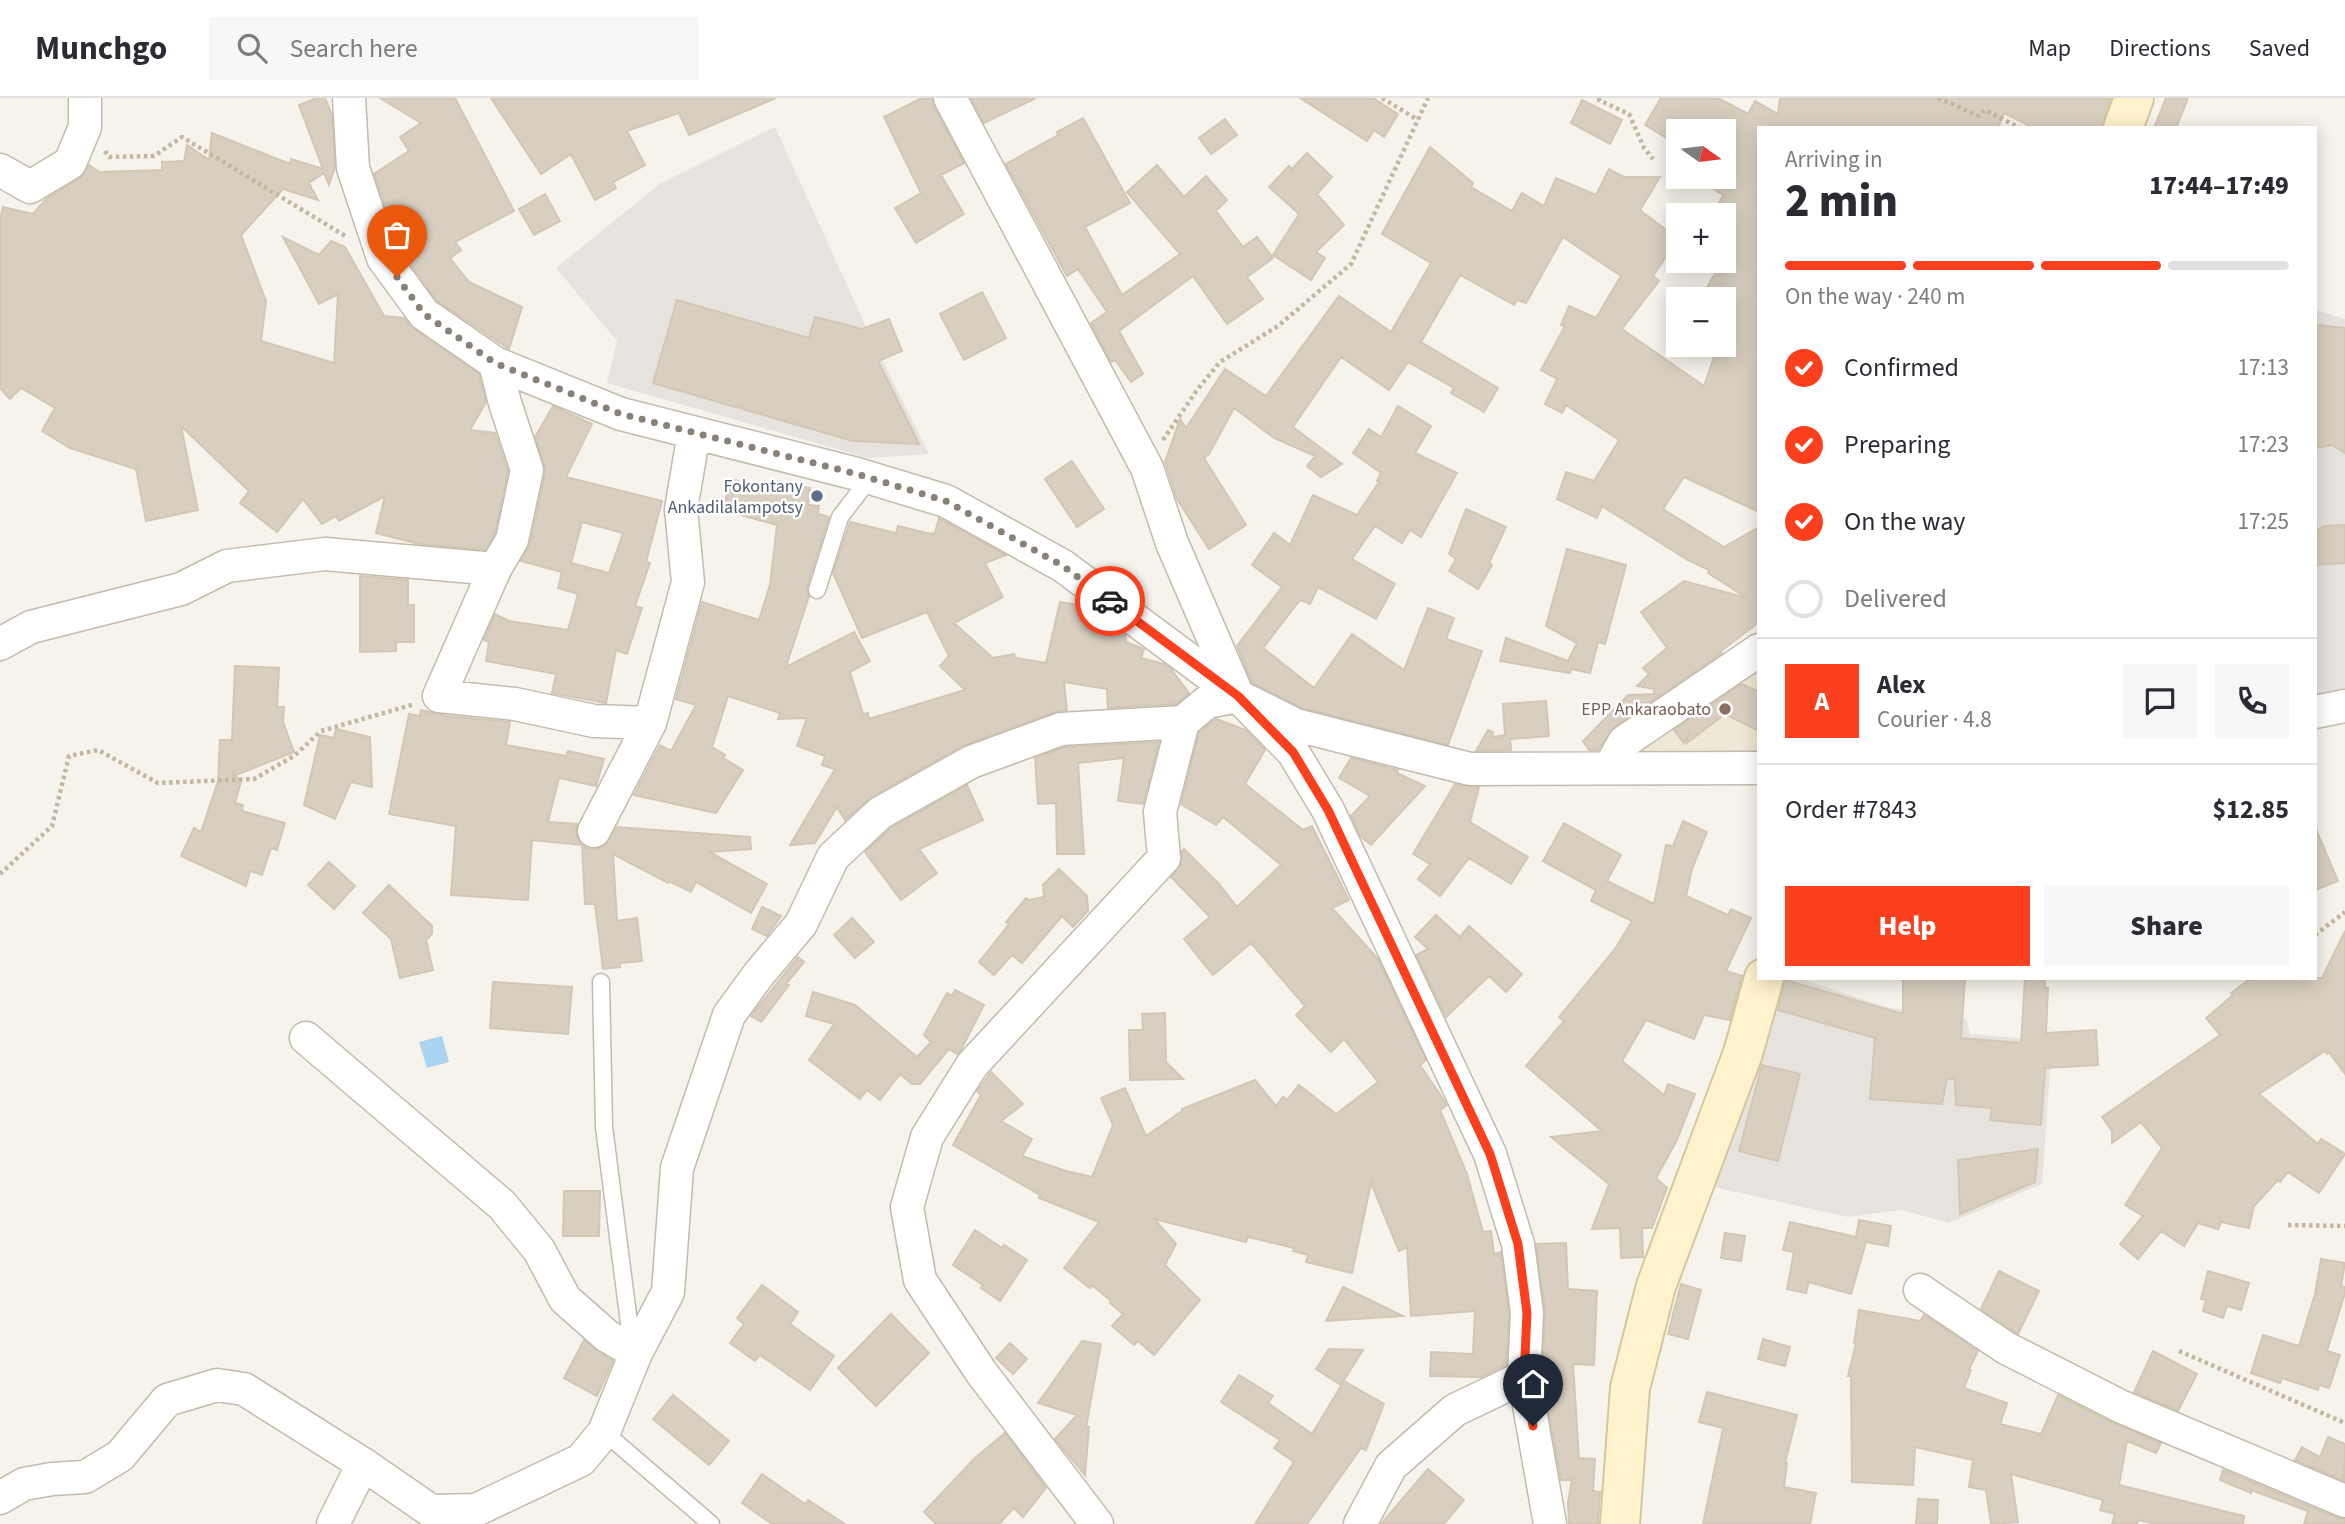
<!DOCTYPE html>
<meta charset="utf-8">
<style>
body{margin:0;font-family:"Source Sans 3",sans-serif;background:#f7f7f7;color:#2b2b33;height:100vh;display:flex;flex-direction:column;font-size:26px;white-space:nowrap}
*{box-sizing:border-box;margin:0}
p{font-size:23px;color:#7c7c81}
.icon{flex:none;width:38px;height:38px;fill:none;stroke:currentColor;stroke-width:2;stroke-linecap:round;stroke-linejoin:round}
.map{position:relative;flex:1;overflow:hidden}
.drawer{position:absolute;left:1757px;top:28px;width:560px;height:854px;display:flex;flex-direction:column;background:#fff;border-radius:0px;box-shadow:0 4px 18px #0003}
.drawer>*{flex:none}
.needle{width:46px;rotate:104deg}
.tools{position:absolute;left:1666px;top:21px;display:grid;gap:14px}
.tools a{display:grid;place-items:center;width:70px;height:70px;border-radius:0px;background:#fff;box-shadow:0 4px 18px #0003;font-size:35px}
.pin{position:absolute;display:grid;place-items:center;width:60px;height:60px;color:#fff;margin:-72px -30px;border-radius:50% 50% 50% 0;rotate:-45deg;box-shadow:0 0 7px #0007}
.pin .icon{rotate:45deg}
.courier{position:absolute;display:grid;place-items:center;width:70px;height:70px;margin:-35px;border:5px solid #fc3f1d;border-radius:50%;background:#fff;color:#222;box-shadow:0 2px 9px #0007}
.head em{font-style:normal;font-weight:800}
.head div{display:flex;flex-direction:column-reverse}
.head{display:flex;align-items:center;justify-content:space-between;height:119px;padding:0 28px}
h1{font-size:46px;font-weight:800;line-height:52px}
.bar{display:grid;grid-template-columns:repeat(4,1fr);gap:10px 7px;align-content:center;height:84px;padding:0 28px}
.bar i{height:9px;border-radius:5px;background:#e1e1e2}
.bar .current{background:#fc3f1d}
.bar p{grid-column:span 4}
.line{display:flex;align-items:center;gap:18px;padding:0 28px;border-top:2px solid #e1e1e2}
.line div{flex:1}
.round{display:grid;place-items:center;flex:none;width:74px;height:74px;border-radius:0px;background:#f7f7f7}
ol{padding:0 28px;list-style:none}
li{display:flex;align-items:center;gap:21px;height:77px}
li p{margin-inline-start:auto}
li .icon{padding:7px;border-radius:50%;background:#fc3f1d;color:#fff;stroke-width:4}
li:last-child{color:#7c7c81}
li i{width:38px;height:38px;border:4px solid #e1e1e2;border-radius:50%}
.primary-button{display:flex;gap:14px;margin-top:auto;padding:14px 28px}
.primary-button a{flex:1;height:80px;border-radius:0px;background:#fc3f1d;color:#fff;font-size:28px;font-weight:800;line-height:80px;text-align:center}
.primary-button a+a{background:#f7f7f7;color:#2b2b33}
header{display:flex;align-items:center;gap:42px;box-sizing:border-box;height:98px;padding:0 35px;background:#fff;border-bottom:2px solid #e1e1e2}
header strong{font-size:33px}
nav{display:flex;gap:38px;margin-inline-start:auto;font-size:24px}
.search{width:490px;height:63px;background:#f7f7f7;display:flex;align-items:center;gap:18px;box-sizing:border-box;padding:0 24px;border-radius:0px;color:#7c7c81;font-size:26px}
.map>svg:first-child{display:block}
.industrial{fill:#e6e2dd}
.education{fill:#efe8d6}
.water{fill:#a9d4f2}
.building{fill:#d8cfc1;stroke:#d3c7b4;stroke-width:2;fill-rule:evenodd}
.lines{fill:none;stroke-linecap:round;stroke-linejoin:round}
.lane-casing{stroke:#c2bbae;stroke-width:19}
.street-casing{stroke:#c2bbae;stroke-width:35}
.secondary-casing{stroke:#d6c79b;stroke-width:42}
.path{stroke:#c4b79f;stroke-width:4.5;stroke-dasharray:3.5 3.5;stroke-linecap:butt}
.lane{stroke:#fff;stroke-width:16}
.street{stroke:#fff;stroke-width:32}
.secondary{stroke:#fff3cd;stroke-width:38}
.done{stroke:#878178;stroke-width:7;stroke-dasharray:0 12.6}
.route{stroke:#fc3f1d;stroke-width:9}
.service-dot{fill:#5c6f8a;stroke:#fff;stroke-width:2.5}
.education-dot{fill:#8d6e63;stroke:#fff;stroke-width:2.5}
.labels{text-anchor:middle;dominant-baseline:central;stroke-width:5;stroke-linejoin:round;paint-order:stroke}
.service-label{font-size:18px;fill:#4e5e75;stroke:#fff;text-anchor:end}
.education-label{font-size:18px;fill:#785e54;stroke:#fff;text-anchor:end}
</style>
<header>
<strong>Munchgo</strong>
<div class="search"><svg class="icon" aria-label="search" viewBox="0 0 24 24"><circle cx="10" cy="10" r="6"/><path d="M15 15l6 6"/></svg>Search here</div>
<nav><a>Map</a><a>Directions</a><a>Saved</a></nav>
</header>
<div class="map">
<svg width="2345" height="1426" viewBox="0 0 2345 1426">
<rect width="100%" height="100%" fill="#f6f3ec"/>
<path class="industrial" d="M775,29L868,233L929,356L868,360L607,285L617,243L556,170L661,85Z
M2315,212L2345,221V595L2315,603Z
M1773,880H1799L1886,909L1966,921L1970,936L2052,943L2042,1086L1949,1125L1902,1112L1848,1119L1700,1086Z"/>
<path class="education" d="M1759,558V653L1631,656Z"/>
<path class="water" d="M442,938L449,964L427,970L419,944Z"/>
<path class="building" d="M317,0H325L332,17L335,69L329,87L324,75L309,85L318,102L283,91L241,137L266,203L261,243L334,265L338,196L319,206L283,139L319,157L331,143L345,149L384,218L404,220L414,231L479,276L486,304L470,332L495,335L508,373L495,435L485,452L419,446L376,435L385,398L339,423L336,418L322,426L303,401L277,434L240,405L249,393L181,328L198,412L146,423L136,371L70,350L42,333L55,310L21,290L10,301L0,290V121L3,109L33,116L46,101L80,80L89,67L99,74L162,72V64L184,63L187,47L209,62L212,35L290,66L291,61L323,71L299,7Z
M380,0H455L514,113L455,144L461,152L450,160L469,184L522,209L509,251L437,203L400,151L374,76L409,53L400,39L421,25Z
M491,0H776L689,37L679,15L627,33L645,67L613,84L616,90L595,102L571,56L541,76Z
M922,0H932L934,9L964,65L941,77L964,116L916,145L895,110L921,95L884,19Z
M971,0H1036L984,25Z
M1300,0H1373L1398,16L1384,39L1374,32L1367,43Z
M1661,0H1718L1748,16L1755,3L1778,16L1780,0H2111L2102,30H2034L2004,15L1998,30H1759V414L1684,379L1663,411L1724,449L1759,429L1757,459L1759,524L1721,553L1722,555L1614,629L1598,652H1589L1583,643L1628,597L1654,596V591L1637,588L1649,576L1643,570L1667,550L1641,514L1684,483L1747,500L1708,475L1709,472L1688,462L1602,408L1597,420L1557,401L1566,374L1594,383L1619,342L1566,307L1562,315L1545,306L1557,281L1541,272L1565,228L1561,227L1569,208L1596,220L1621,178L1563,139L1526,205L1517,202L1514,207L1460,177L1421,244L1498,290L1484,314L1451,295L1454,290L1408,264L1389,292L1341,259L1293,329L1342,366L1321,379L1307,368L1315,358L1274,340L1234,310L1209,356L1204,360L1246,427L1209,451L1177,401L1165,364L1180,321L1186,330L1225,271L1266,298L1339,198L1391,234L1431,165L1382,136L1430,49L1473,85L1471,89L1512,113L1522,95L1544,108L1556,80L1596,97L1609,71L1624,79H1660L1640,112L1678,141L1653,178L1659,183L1622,231L1704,288L1716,253L1724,255V201H1700L1716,174L1714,173L1719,163H1724V117L1715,113L1723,97L1695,79H1724V33H1678V47L1645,27Z
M2166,0H2188L2176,30H2154Z
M1582,2L1622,22L1610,46L1571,25Z
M1083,20L1130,105L1085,129L1122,197L1180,156L1127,94L1157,67L1184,99L1206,78L1227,102L1216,113L1243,149L1257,139L1273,160L1247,179L1263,201L1227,226L1193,178L1119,233L1143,276L1131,284L1115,262L1111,264L1091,225L1107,214L1078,171L1067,178L1006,66L1058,37L1057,34Z
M1225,21L1237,37L1211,56L1199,40Z
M1307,55L1332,79L1317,96L1344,127L1316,154L1325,160L1311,182L1273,157L1299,116L1269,89L1289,68L1292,71Z
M545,96L560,123L534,137L519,111Z
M982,194L1006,240L964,262L940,216Z
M677,202L809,240L815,219L862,231L889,221L902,253L878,263L919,346L853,343L653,285Z
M2315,227L2345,230V355L2332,347L2315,350Z
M553,308L592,326L566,379L662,403L646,464L650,465L635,508L642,510L627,556L616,552L606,605L552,595L556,576L486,563L489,544L484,542L495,516L509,523L568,532L578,496L558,490L562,474L521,463L530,446L545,376L544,366L535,339ZM582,424L623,435L609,475L571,465Z
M1398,308L1431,328L1415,355L1457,375L1421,439L1410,432L1402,445L1375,428L1352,461L1395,486L1376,521L1318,489L1310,506L1300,502L1263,550L1314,590L1352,536L1404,572L1428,510L1454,520L1446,541L1482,553L1448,647L1302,610L1252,585L1237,548L1282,489L1252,467L1274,435L1290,447L1313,397L1357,417L1379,384L1377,383L1381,375L1353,355L1369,331L1381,339Z
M1072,363L1104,411L1077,429L1045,381Z
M731,381L781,395L782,387L810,390L808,407L819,408L818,416L829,419L807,489L809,498L786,569L854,534L870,563L850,574L863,616L868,615L869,621L965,592L940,568L949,558L927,514L862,540L833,475L850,424L896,435L898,428L931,436L935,435L939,420L1006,457L985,465L1003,499L954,525L993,560L1014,556L1016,560L1046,565L1060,504L1083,508L1080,523L1093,525L1091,533L1125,537L1126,544L1144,551L1141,560L1164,566L1171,571L1189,595L1176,606L1108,610L1107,591L1064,584L1067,612L1055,614L962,648L871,699L845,722L837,709L815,745L790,747L835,671L822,667L825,658L797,648L807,620L778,621L780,615L728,598L712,649L725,657L723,660L743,672L716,715L634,697L660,647L671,653L696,607L676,601L702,504L759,522L770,487L777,427L723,412Z
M1466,411L1506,429L1489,465L1492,467L1478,491L1449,473L1456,461L1449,456Z
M2345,427V465L2315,467V433L2325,428Z
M1567,451L1626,467L1605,546L1598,544L1590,575L1571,571L1570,575L1500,563L1506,540L1568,563L1577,545L1546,528Z
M360,478L408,482V507H414V544H396V553L360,554Z
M235,568L279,570L277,609H284L283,624L294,654L236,677L232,675L241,683L235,705L243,707L242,713L285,725L277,752L271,750L262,777L250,773L246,788L181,758L194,730L201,734L218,683L220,642H232Z
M1742,586L1759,594V633L1725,616L1687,645L1689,634L1684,645L1674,632Z
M1546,603L1549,638L1510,641L1511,652L1476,653L1488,632L1493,634L1492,639L1505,637L1503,606Z
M421,612L447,618L510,624L506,647L566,658L568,653L604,661L596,688L559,680L548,724L577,726L576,735L578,742L586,750L596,751L604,748L617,729L750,739L751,751L710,754L767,786L751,815L696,784L691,794L669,783L668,785L613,756L617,823L637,820L642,863L620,865V869L603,871L595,806H585L582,747L532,742L528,802L451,797L456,728L389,716L409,616L420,618Z
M1216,621L1246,632L1265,652L1245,686L1303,732L1312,728L1349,802L1332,810L1378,861L1426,962L1420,967L1447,1007L1440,1012L1467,1076L1483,1134L1491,1133L1494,1156L1501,1154L1509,1216L1506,1267L1481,1279L1430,1278L1431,1254L1473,1256L1475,1213L1411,1218L1407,1149L1399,1153L1371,1085L1352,1175L1306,1164L1308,1157L1293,1153L1294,1150L1248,1139L1246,1144L1154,1121L1176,1146L1165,1167L1200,1202L1154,1257L1138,1243L1134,1247L1112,1228L1123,1216L1110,1205L1111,1203L1092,1187L1090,1190L1064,1170L1099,1124L1039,1100L1040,1097L953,1047L981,997L977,993L991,974L1023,1006L1001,1023L1032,1041L1022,1058L1066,1073L1092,1079L1113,1027L1101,1000L1125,990L1146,1038L1182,1013V1011L1255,982L1276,1008L1283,999L1287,1002L1299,987L1336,1016L1378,984L1344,941L1331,954L1296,917L1305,908L1251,845L1213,877L1184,841L1210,819L1171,779L1181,766L1182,753L1184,751L1219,786L1237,809L1281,767L1223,719L1216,727L1181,706L1199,634Z
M336,631L370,639L372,689L351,684L335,721L304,707L320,637L334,640Z
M1159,644L1143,706L1118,703L1124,660L1078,665L1084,756H1057L1056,705L1038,706L1035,660L1065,649Z
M1351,660L1398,672L1397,675L1425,688L1371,747L1360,738L1351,718L1370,698L1339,680Z
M1455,686L1479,689L1470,724L1528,759L1511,786L1469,760L1440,798L1418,781L1430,766L1413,756Z
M967,687L983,722L919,751L937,775L901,802L865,754L891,730Z
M1683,723L1707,734L1692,771L1686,798L1728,817L1731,811L1751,820L1726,873L1742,878L1730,922L1704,917L1694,941L1646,922L1622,963L1664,997L1668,986L1695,996L1676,1044L1656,1080L1667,1090L1652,1130H1642L1643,1159L1621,1160L1620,1130L1592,1131L1609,1086L1551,1039L1602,1033L1526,968L1564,923L1559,919L1615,851L1632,823L1591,803L1596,792L1543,763L1564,725L1621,757L1607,783L1654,806L1666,747L1673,748Z
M2315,729L2338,783L2315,792Z
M329,764L355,788L334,811L308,787Z
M1059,771L1087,798L1088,813L1073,829L1062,818L1022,865L1012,857L994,877L979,864L1009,826L1006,824L1026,800L1029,802L1044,799L1043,787Z
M389,787L432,828V836L426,842L433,872L400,880L391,841L363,815Z
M762,809L781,818L767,838L752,831Z
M1436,817L1460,839L1469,828L1522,876L1506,894L1489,878L1446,919L1416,857L1428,851L1415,839Z
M852,820L874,844L855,860L834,837Z
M2345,833V976L2329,954L2327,956L2325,953L2259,996L2318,1046L2321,1041L2345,1056L2319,1095L2288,1074L2280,1084L2278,1082L2254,1108L2249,1130L2221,1124L2218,1131L2198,1125L2184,1148L2161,1133L2138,1161L2120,1146L2143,1118L2125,1107L2162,1050L2141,1024L2112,1045V1033L2102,1019L2220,937L2206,920L2233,897L2231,895L2251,880H2322Z
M798,859L804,864L786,886L789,887L761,924L751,918Z
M1903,880H1965L1961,940L2021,945L2025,880H2045V890H2048L2046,935L2096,932L2098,967L2045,970L2041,1027L1990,1022L1992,1010L1956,1007L1955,981H1947L1942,1006L1870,1001L1875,940L1778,912L1785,882L1903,916Z
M493,884L572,889L568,936L490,930Z
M955,892L984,907L961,952L957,956L949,951L920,986H912L900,976L880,1002L867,992L860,1001L809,962L834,926L806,918L813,894L855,907L917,959L931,944L924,937L947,895L952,898Z
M1165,915L1166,964L1183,981L1130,982L1129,932H1143L1142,916Z
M1762,967L1800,976L1778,1063L1739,1053Z
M2038,1051L2035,1084L1960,1116L1958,1062Z
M564,1093H600L599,1138H563Z
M1859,1122L1891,1128L1888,1148L1866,1144L1851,1196L1809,1184L1806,1195L1787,1191L1794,1154L1783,1152L1790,1124L1856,1139Z
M975,1132L1002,1150L1004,1147L1027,1162L1000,1203L981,1190L983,1187L953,1167Z
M1725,1135L1745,1138L1741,1163L1721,1160Z
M1566,1145L1568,1191L1597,1193L1594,1267L1573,1266L1579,1360L1595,1361L1593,1393L1600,1394L1598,1426H1569L1568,1404L1572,1382H1561L1542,1278L1545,1213L1536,1146Z
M2321,1161L2345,1165L2341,1188L2345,1189V1195L2327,1253L2340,1257L2329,1290L2319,1287L2318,1292L2282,1280L2280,1285L2251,1275L2263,1237L2299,1248L2315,1196Z
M1999,1173L2039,1193L2018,1236L1981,1211Z
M2208,1173L2249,1185L2241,1212L2227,1208L2223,1220L2203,1213L2206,1202L2201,1201Z
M1681,1186L1701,1192L1688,1241L1668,1236Z
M762,1187L798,1214L790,1226L834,1258L810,1292L760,1257L755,1263L730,1245L744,1226L737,1220Z
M1343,1189L1403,1218L1326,1223Z
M1859,1212L1920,1223L1924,1217L1978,1253L1969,1271L1971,1272L1964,1290L2007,1305L2000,1326L2041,1336L2058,1297L2115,1326L2161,1345L2156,1355L2127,1343L2119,1387L2244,1418L2243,1426H2155L2138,1422L2137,1426H2112L2115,1416L2100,1412L2103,1402L2011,1376L2018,1424L1991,1426L1986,1392L1969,1389L1973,1362L1915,1349L1913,1387L1852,1384L1851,1278H1848L1856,1245H1854Z
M891,1216L929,1255L876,1308L838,1270Z
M1763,1241L1790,1249L1785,1268L1758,1261Z
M584,1242L613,1263L597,1298L564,1280Z
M1082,1243L1101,1246L1086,1329H1089L1085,1377L1055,1341L1077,1317L1038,1305Z
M1010,1245L1027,1261L1013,1276L996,1260Z
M1329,1251L1363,1252L1341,1287L1316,1271Z
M2153,1253L2197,1276L2178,1313L2134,1294Z
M1239,1277L1273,1298L1268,1305L1312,1336L1344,1283L1384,1306L1366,1352L1361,1350L1307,1426H1255L1294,1364L1274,1350L1280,1342L1221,1304Z
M1707,1294L1797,1317L1785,1365H1787L1784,1389L1816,1395L1810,1426H1703L1723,1330L1699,1324Z
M673,1297L729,1343L709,1367L653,1321Z
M1005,1335L1046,1390L1023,1419L1014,1410L999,1426H936L924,1414L975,1360Z
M2328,1339L2345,1346L2344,1383L2295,1362L2302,1349L2320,1359Z
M1428,1371L1464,1402L1444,1426H1381Z
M2223,1372L2338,1420L2345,1421V1426H2304L2308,1413L2251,1392V1395L2220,1382Z
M762,1376L805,1406L808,1402L845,1426H772L742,1405Z
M1918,1401L1938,1402L1937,1426H1916Z"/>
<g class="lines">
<defs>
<path id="lane" d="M817,492L840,419L870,380
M601,884L604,1029L629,1225L635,1250
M604,1334L711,1426"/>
<path id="street" d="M349,0L353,70L383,160L424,216L495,265L621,316L857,376L946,403L1063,468L1238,598L1296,627L1470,671L1759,670
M950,0L1147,370L1172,445L1238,598L1293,654L1328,712L1490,1056L1518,1146L1527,1215L1524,1279
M0,72L30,89L70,65L85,29V0
M495,471L512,442L527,372L505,305L495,265
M0,546L31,529L181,491L227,468L325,456L495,471L439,598L515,606L594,623L650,625
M2315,614L2345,608
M1610,669L1624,644L1759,552
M594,733L650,625L688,484L681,411L694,335
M306,940L502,1107L539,1152L565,1201L607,1238L636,1255
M1920,1192L2006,1250L2122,1309L2345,1403
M0,1400L24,1386L52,1381L85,1379L120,1358L167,1302L217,1287L244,1291L363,1366L431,1413L476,1412L581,1362L604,1334L636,1255L668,1194L677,1070L729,917L759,876L801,826L833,759L880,715L971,664L1061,631L1183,624
M333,1426L363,1366
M1097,1426L981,1274L920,1182L907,1109L927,1039L972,967L1164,760L1160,714L1183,624L1207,604L1238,598
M1360,1426L1391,1368L1455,1312L1524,1279L1550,1426"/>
<path id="secondary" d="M2123,30L2134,0
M1620,1426L1630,1290L1656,1188L1743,955L1764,880"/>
</defs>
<use href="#lane" class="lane-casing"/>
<use href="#street" class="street-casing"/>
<use href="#secondary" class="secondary-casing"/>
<path class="path" d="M1382,0L1418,22
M1600,0L1599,2L1629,16L1644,50L1653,61
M1938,0L1979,18L1985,12L2020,30
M105,53L109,59L154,58L182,39L347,139
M1163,342L1197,292L1220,264L1278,228L1351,166L1428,0
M0,776L52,728L69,658L98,652L158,685L254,681L294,658L321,633L415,606
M2315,837L2345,814
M2288,1127L2345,1128
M2179,1253L2345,1325"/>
<use href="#lane" class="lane"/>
<use href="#street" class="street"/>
<use href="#secondary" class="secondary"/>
</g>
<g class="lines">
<path class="done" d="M397,179L424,216L495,265L621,316L857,376L946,403L1063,468L1110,503"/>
<path class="route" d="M1110,503L1238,598L1293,654L1328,712L1490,1056L1518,1146L1527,1215L1524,1279L1533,1328"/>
</g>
<circle class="service-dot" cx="817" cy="398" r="7"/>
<circle class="education-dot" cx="1725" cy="611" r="7"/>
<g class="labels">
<g class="service-label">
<text x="803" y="388">Fokontany<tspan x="803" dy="21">Ankadilalampotsy</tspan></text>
</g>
<g class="education-label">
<text x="1711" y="611">EPP Ankaraobato</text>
</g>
</g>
</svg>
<div class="tools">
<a><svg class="needle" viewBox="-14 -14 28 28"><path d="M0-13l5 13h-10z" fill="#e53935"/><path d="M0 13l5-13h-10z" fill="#7c7c81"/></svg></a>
<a>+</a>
<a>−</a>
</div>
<div class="pin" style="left:397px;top:179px;background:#ea580c"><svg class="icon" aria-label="bag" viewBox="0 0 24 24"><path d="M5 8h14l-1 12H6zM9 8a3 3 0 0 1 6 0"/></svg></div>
<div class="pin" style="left:1533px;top:1328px;background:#1f2937"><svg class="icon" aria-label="home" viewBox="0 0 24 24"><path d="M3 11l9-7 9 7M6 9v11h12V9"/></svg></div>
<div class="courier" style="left:1110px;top:503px"><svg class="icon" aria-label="car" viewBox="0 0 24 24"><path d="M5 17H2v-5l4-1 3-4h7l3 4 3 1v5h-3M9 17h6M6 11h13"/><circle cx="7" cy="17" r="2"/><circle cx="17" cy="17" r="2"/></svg></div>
<section class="drawer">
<div class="head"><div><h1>2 min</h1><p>Arriving in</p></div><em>17:44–17:49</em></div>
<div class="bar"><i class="current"></i><i class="current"></i><i class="current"></i><i></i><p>On the way · 240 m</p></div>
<ol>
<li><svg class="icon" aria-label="check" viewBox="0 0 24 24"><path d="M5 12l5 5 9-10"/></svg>Confirmed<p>17:13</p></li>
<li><svg class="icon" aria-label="check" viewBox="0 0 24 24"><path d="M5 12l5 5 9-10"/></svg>Preparing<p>17:23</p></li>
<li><svg class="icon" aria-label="check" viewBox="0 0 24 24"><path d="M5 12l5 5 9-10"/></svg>On the way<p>17:25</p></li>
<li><i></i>Delivered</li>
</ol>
<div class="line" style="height:126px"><b class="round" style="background:#fc3f1d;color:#fff">A</b><div><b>Alex</b><p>Courier · 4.8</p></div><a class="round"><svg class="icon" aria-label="chat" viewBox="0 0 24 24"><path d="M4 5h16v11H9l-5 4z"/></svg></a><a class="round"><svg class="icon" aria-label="phone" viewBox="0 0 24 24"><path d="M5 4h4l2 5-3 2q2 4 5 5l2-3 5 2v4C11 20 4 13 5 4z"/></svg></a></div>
<div class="line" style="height:91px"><div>Order #7843</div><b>$12.85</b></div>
<div class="primary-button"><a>Help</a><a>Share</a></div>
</section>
</div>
